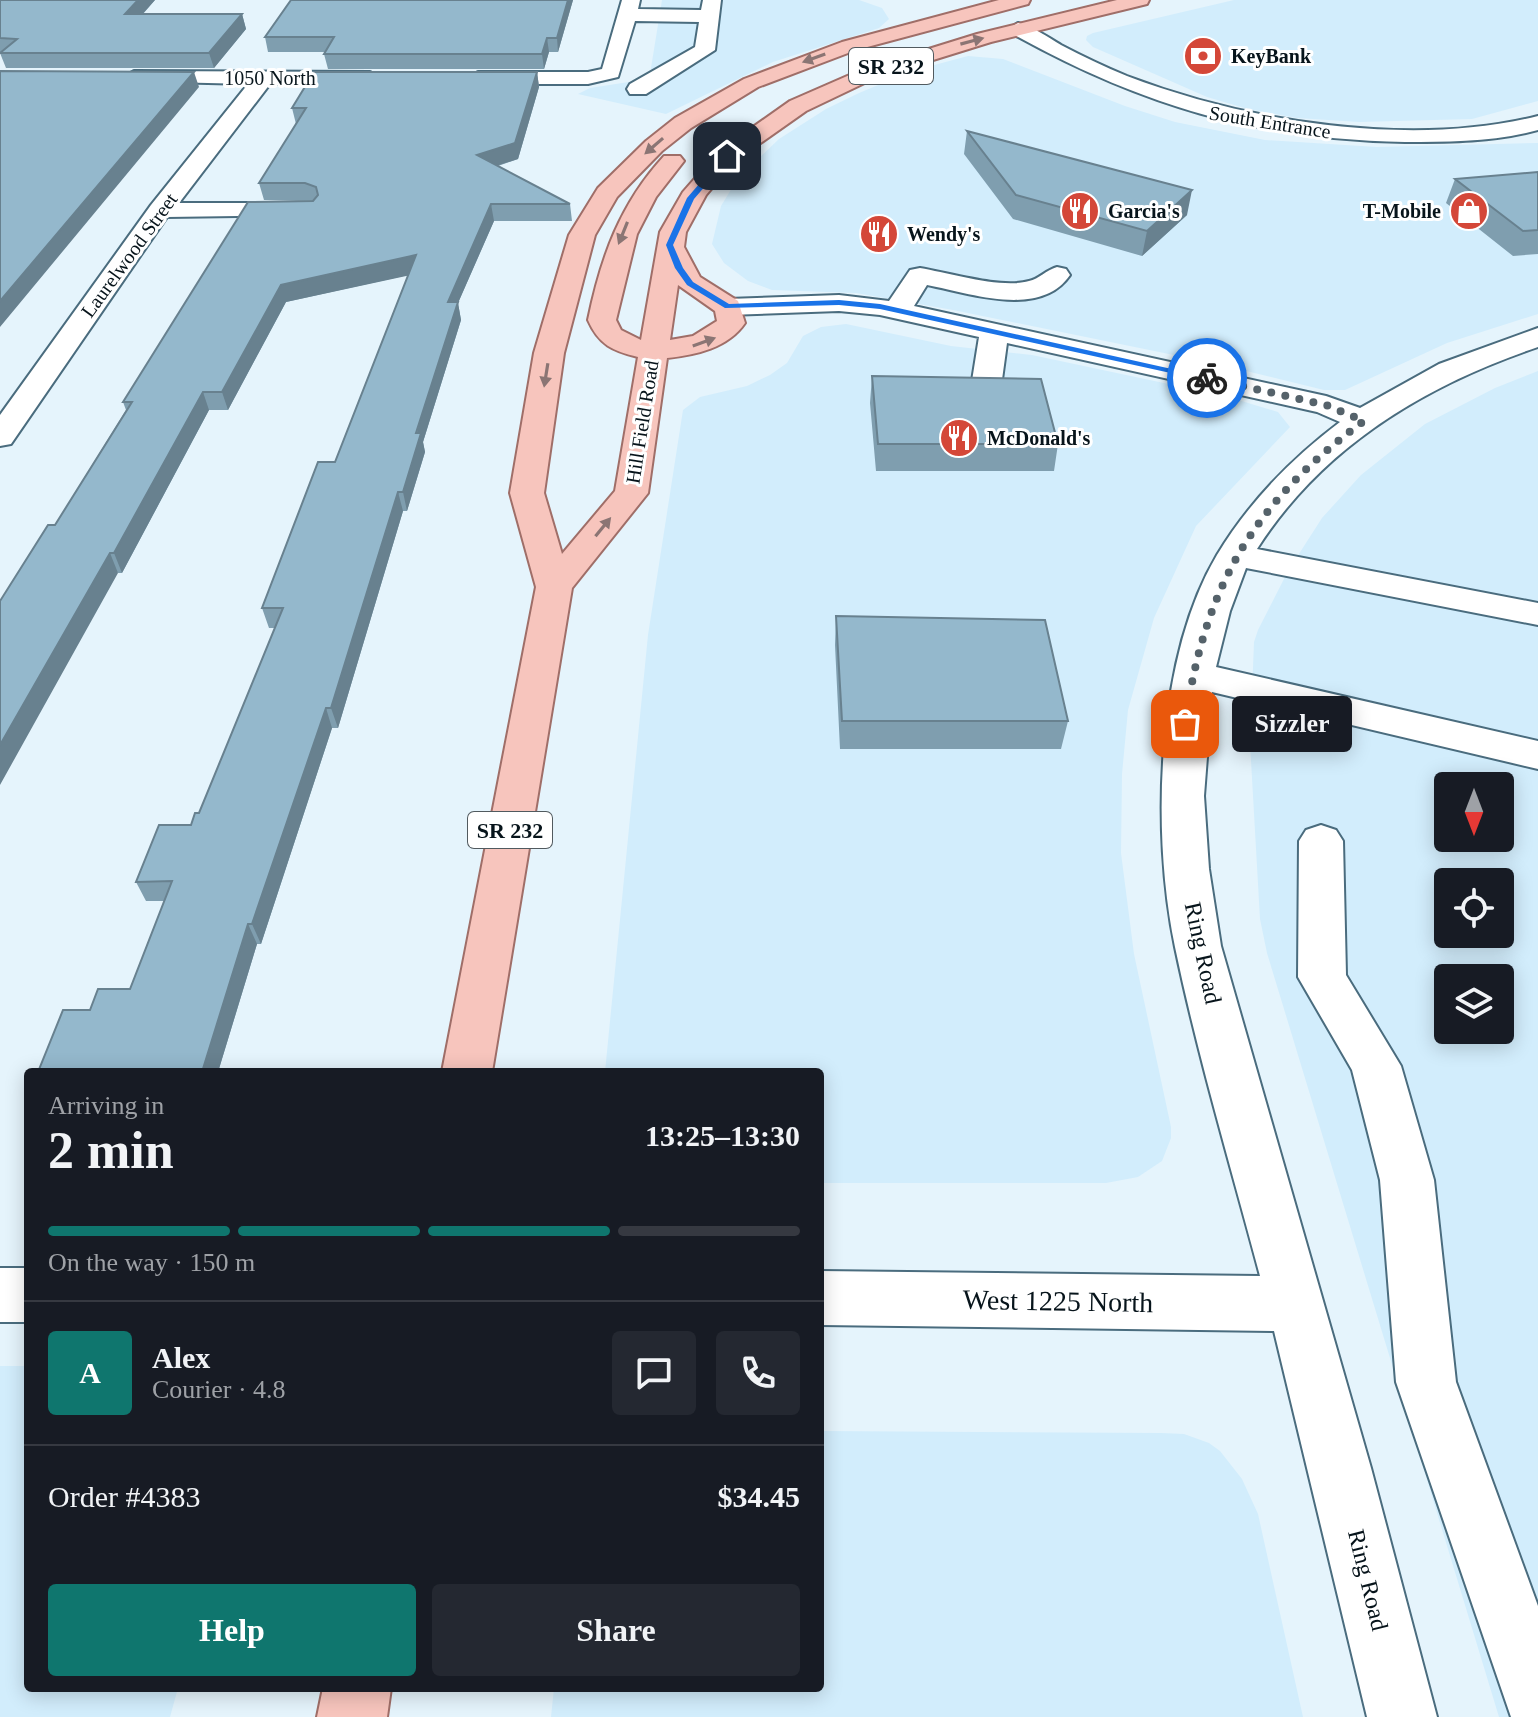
<!DOCTYPE html>
<meta charset="utf-8">
<style>
body{margin:0;font-family:"Times New Roman",serif;background:#242831;color:#f1f3f6;height:100vh;display:flex;flex-direction:column;font-size:30px;white-space:nowrap}
*{box-sizing:border-box;margin:0}
p{font-size:26px;color:#9ea1a6}
.icon{flex:none;width:44px;height:44px;fill:none;stroke:currentColor;stroke-width:2;stroke-linecap:round;stroke-linejoin:round}
.map{position:relative;flex:1;overflow:hidden}
.details{position:absolute;left:24px;top:1068px;width:800px;height:624px;display:flex;flex-direction:column;background:#171b24;border-radius:8px;box-shadow:0 4px 20px #0003}
.details>*{flex:none}
.needle{width:52px;rotate:180deg}
.buttons{position:absolute;left:1434px;top:772px;display:grid;gap:16px}
.buttons a{display:grid;place-items:center;width:80px;height:80px;border-radius:8px;background:#171b24;box-shadow:0 4px 20px #0003;font-size:40px}
.pin{position:absolute;display:grid;place-items:center;width:68px;height:68px;color:#fff;margin:-34px;border-radius:16px;box-shadow:0 4px 12px #0006}
.courier{position:absolute;display:grid;place-items:center;width:80px;height:80px;margin:-40px;border:6px solid #1a73e8;border-radius:50%;background:#fff;color:#222;box-shadow:0 2px 10px #0007}
.bubble{position:absolute;height:56px;border-radius:8px;background:#171b24;box-shadow:0 4px 20px #0003;font-size:26px;font-weight:600;line-height:56px;text-align:center}
.overview em{font-style:normal;font-weight:600}
.overview div{display:flex;flex-direction:column-reverse}
.overview{display:flex;align-items:center;justify-content:space-between;height:136px;padding:0 24px}
h1{font-size:52px;font-weight:600;line-height:60px}
.bar{display:grid;grid-template-columns:repeat(4,1fr);gap:12px 8px;align-content:center;height:96px;padding:0 24px}
.bar i{height:10px;border-radius:6px;background:#363941}
.bar .active{background:#0f766e}
.bar p{grid-column:span 4}
.line{display:flex;align-items:center;gap:20px;padding:0 24px;border-top:2px solid #363941}
.line div{flex:1}
.round{display:grid;place-items:center;flex:none;width:84px;height:84px;border-radius:8px;background:#242831}
.button{display:flex;gap:16px;margin-top:auto;padding:16px 24px}
.button a{flex:1;height:92px;border-radius:8px;background:#0f766e;color:#fff;font-size:32px;font-weight:600;line-height:92px;text-align:center}
.button a+a{background:#242831;color:#f1f3f6}
.map>svg:first-child{display:block}
.built{fill:#d2edfc;fill-rule:evenodd}
.lines{fill:none;stroke-linecap:round;stroke-linejoin:round}
.minor-casing{stroke:#4a6c7e;stroke-width:4}
.major-casing{stroke:#9f6e68;stroke-width:4}
.minor{fill:#fff;fill-rule:evenodd}
.major{fill:#f7c5bd;fill-rule:evenodd}
.wall{fill:#7f9eaf}
.shaded-wall{fill:#68818f}
.building{fill:#94b8cc;stroke:#68818f;stroke-width:2}
.oneway{fill:#8b7574}
.route{fill:#1a73e8}
.done{stroke:#55626a;stroke-width:8;stroke-dasharray:0 14.4}
.labels{text-anchor:middle;dominant-baseline:central;stroke-width:6;stroke-linejoin:round;paint-order:stroke}
.far-poi-label{font-size:20px;font-weight:bold;fill:#07141b;stroke:#fff;text-anchor:start}
.far-street-label{font-size:20px;fill:#07141b;stroke:#fff}
.shield{fill:#fff;stroke:#515a5f;stroke-width:2}
.shield-label{font-size:22px;font-weight:bold;fill:#07141b}
.street-label{font-size:24px;fill:#07141b;stroke:#fff}
.near-street-label{font-size:28px;fill:#07141b;stroke:#fff}
</style>
<div class="map">
<svg width="1538" height="1717" viewBox="0 0 1538 1717">
<rect width="100%" height="100%" fill="#e5f4fc"/>
<path class="built" d="M662,0H859L882,8L889,19L879,28L773,62L666,114L578,94L590,88L635,81L650,74Z
M1234,0H1538V101L1472,119L1359,122L1297,118L1248,109L1207,97L1093,47L1086,40L1087,36L1093,33Z
M968,56L1003,59L1125,106L1175,122L1265,140L1377,147L1538,143V314L1447,343L1345,390H1324L1213,363L953,310L856,293L772,290L748,281L724,263L712,244L721,206L738,178L779,139L826,109L859,93L912,71Z
M846,324L951,346L1032,355L1225,396L1278,412L1290,427L1196,526L1154,618L1128,710L1122,774L1121,853L1134,954L1171,1127V1138L1162,1161L1138,1177L1106,1183H820V1072H605L648,635L683,410L700,397L747,386L770,375L787,363L803,336L821,327Z
M1538,371V1717H1499L1267,953L1260,919L1250,743L1254,642L1258,630L1288,571L1322,518L1361,475L1425,424L1495,388ZM1448,786H1500V838H1448ZM1448,882H1500V934H1448ZM1448,978H1500V1030H1448Z
M0,1366H28V1688H178L170,1717H0Z
M820,1431L1161,1433L1184,1434L1209,1443L1220,1451L1242,1479L1258,1514L1303,1717H551L554,1688H820Z"/>
<g class="lines">
<defs>
<path id="minor" d="M622,0H640L638,9L701,10L703,0H721L715,50L646,94H630L627,89L630,84L695,47L699,22L635,21L618,77L588,84H478L467,78L478,72H588L602,69Z
M1018,23C1033,27 1048,37 1061,45C1082,56 1105,67 1127,76C1248,122 1411,148 1538,116V130C1495,142 1449,142 1405,142C1255,139 1142,106 1011,33L1008,29Z
M134,71L370,72L381,78L370,84H270L179,203H302L311,205L314,210L311,215L167,217L11,444L0,446V415L151,205L248,84L127,81L123,77Z
M1057,267L1066,269L1070,275C1040,319 970,293 927,285L914,306L1326,396L1360,408L1439,364L1538,328V347C1425,385 1322,447 1257,549L1538,603V625L1246,568L1230,611L1216,667L1538,741V769L1212,692L1204,796L1209,869L1221,946L1371,1468L1437,1717H1367L1274,1331L820,1325V1271L1260,1276C1231,1167 1198,1057 1175,947C1151,832 1156,658 1217,555C1249,502 1291,459 1340,422L1317,412L1007,343L1001,387L997,393L986,396L975,393L971,387L979,337L880,315L839,311L728,315L718,313L714,307L718,301L728,299L839,295L889,301L910,270L920,268C950,273 1001,289 1029,281C1039,279 1046,270 1057,267Z
M1321,825L1336,830L1343,841L1346,975L1401,1066L1434,1180L1456,1382L1538,1606V1717H1511L1396,1382L1380,1180L1352,1070L1298,977L1299,841L1306,830Z
M0,1268H28V1322H0Z"/>
<path id="major" d="M999,0H1030L1028,4L856,50L758,87L691,128L662,151L617,197L595,235L564,353L544,493L562,554L615,491L638,357C613,351 599,345 588,320C601,257 620,204 664,156H680L684,161L656,197L637,234L616,320L621,330L641,340L660,232L683,192L719,151L790,101L861,70L977,34L1117,0H1149L1147,4L991,42L875,78L806,111L735,161L706,195L686,232L684,247L700,277L738,301L745,323C728,348 696,355 667,358L648,493L572,588L492,1072H442L536,587L510,493L534,353L569,235L598,188L646,141L675,118L744,79L842,42ZM678,285L715,311L717,321L693,336L670,340Z
M323,1688H391L387,1717H317Z"/>
</defs>
<use href="#minor" class="minor-casing"/>
<use href="#major" class="major-casing"/>
<use href="#minor" class="minor"/>
<use href="#major" class="major"/>
</g>
<path class="wall" d="M0,0H155L143,14H242L246,29L214,68H6L0,53Z
M291,0H573L558,52H549L544,69H328L324,54L326,52H268L265,37Z
M537,72L539,87L518,159L498,166L570,204L572,221H494L458,303L461,320L423,442L425,452L407,511H403L338,728H332L261,944H257L218,1072H38L90,1010L130,989L164,901H146L136,882L191,825L199,813L275,628H269L262,608L335,462L408,275L286,302L228,410H209L122,573H118L55,525L126,410L123,402L312,201L264,200L259,183L296,124L292,108Z
M967,131L1187,215L1142,256L1013,219L964,154Z
M1538,172V254L1513,256L1446,203L1455,179Z
M872,376L1058,444L1054,471H876L870,403Z
M836,616L1068,721L1061,749H840L835,645Z"/>
<path class="shaded-wall" d="M138,0H155L130,28L125,14Z
M568,0H573L558,52L557,38Z
M242,14L246,29L214,68L209,53Z
M547,38L549,52L544,69L542,54Z
M194,72L199,87L0,327V301Z
M537,72L539,87L518,159L480,171L477,155Z
M1192,190L1187,215L1142,256L1147,231Z
M491,204L494,221L458,303L461,320L423,442L425,452L407,511L403,492L448,302Z
M416,255L420,273L286,302L228,410L222,392L281,285Z
M203,392L209,410L122,573L114,553Z
M398,492L403,511L338,728L331,708Z
M110,553L118,573L0,785V745Z
M326,708L332,728L261,944L252,924Z
M248,924L257,944L218,1072H202Z"/>
<path class="building" d="M0,0H138L125,14H242L209,53H0L17,39L0,38Z
M291,0H568L557,38H547L542,54H324L334,37H265Z
M0,71L194,72L0,301Z
M314,72H537L515,143L477,155L570,204H491L448,302H458L416,433H421L403,492H398L331,708H326L252,924H248L202,1072H38L63,1010H90L98,989H130L172,881L136,882L159,825H191L195,813H199L283,608H262L318,462H335L416,255L281,285L222,392H203L114,553H110L0,745V601L48,525H55L132,402H123L248,202L313,201L318,195L316,187L305,183H259L306,108H292Z
M967,131L1192,190L1147,231L1016,195Z
M1538,172V230L1523,231L1455,179Z
M872,376L1041,379L1058,444H878Z
M836,616L1045,620L1068,721H842Z"/>
<defs><path id="oneway-solid" d="M-6-.8H1V-3.2L6.5 0L1 3.2V.8H-6Z" transform="scale(2)"/></defs>
<g class="oneway">
<use href="#oneway-solid" transform="translate(972 41) rotate(-15)"/>
<use href="#oneway-solid" transform="translate(814 58) rotate(160)"/>
<use href="#oneway-solid" transform="translate(654 146) rotate(139)"/>
<use href="#oneway-solid" transform="translate(623 233) rotate(112)"/>
<use href="#oneway-solid" transform="translate(704 342) rotate(-20)"/>
<use href="#oneway-solid" transform="translate(546 375) rotate(99)"/>
<use href="#oneway-solid" transform="translate(603 527) rotate(-51)"/>
</g>
<path class="route" d="M725,154L731,156L694,199L673,245L683,268L693,282L729,304L839,300L880,304L1212,378L1207,381L880,309L839,305L725,308L687,285L675,268L666,245L687,198Z"/>
<g class="lines">
<path class="done" d="M1185,724C1204,587 1253,503 1364,421L1326,405L1207,378"/>
</g>
<defs>
<symbol id="bank-disc" viewBox="-11 -11 22 22"><circle r="9.5" fill="#d44738" stroke="#fff"/><path d="M-6-4H6V4H-6ZM0-2.3a2.3 2.3 0 1 0 0 4.6a2.3 2.3 0 1 0 0-4.6Z" fill="#fff"/></symbol>
<symbol id="restaurant-disc" viewBox="-11 -11 22 22"><circle r="9.5" fill="#d44738" stroke="#fff"/><path d="M-5-6h1v4h1v-4h1v4h1v-4h1v5L-1.5 .5V6h-2V.5L-5-1ZM5-6V6H3V1.5H1.5Q1.5-4 5-6Z" fill="#fff"/></symbol>
<symbol id="shop-disc" viewBox="-11 -11 22 22"><circle r="9.5" fill="#d44738" stroke="#fff"/><path d="M-5-2.5h2.3a2.7 3.5 0 0 1 5.4 0H5L5.5 6h-11ZM-1.5-2.5h3a1.5 2.3 0 0 0-3 0Z" fill="#fff"/></symbol>
</defs>
<g fill-rule="evenodd">
<use href="#bank-disc" x="1181" y="34" width="44" height="44"/>
<use href="#restaurant-disc" x="1058" y="189" width="44" height="44"/>
<use href="#shop-disc" x="1447" y="189" width="44" height="44"/>
<use href="#restaurant-disc" x="857" y="212" width="44" height="44"/>
<use href="#restaurant-disc" x="937" y="416" width="44" height="44"/>
</g>
<g class="labels">
<g class="far-poi-label">
<text x="1231" y="56">KeyBank</text>
<text x="1108" y="211">Garcia's</text>
<text x="1441" y="211" text-anchor="end">T-Mobile</text>
<text x="907" y="234">Wendy's</text>
<text x="987" y="438">McDonald's</text>
</g>
<g class="far-street-label">
<text x="270" y="78">1050 North</text>
<text transform="translate(1270 122) rotate(9)">South Entrance</text>
<text transform="translate(129 255) rotate(-54)">Laurelwood Street</text>
<text transform="translate(642 422) rotate(-81)">Hill Field Road</text>
</g>
<g class="shield">
<rect x="849" y="48" width="84" height="36" rx="6"/>
<rect x="468" y="812" width="84" height="36" rx="6"/>
</g>
<g class="shield-label">
<text x="891" y="66">SR 232</text>
<text x="510" y="830">SR 232</text>
</g>
<g class="street-label">
<text transform="translate(1203 953) rotate(78)">Ring Road</text>
<text transform="translate(1368 1580) rotate(76)">Ring Road</text>
</g>
<g class="near-street-label">
<text transform="translate(1058 1301) rotate(1)">West 1225 North</text>
</g>
</g>
</svg>
<div class="buttons">
<a><svg class="needle" viewBox="-14 -14 28 28"><path d="M0-13l5 13h-10z" fill="#e53935"/><path d="M0 13l5-13h-10z" fill="#9ea1a6"/></svg></a>
<a><svg class="icon" aria-label="locate" viewBox="0 0 24 24"><circle cx="12" cy="12" r="6"/><path d="M12 2v4M12 18v4M2 12h4M18 12h4"/></svg></a>
<a><svg class="icon" aria-label="layers" viewBox="0 0 24 24"><path d="M12 4l9 5-9 5-9-5zM3 14l9 5 9-5"/></svg></a>
</div>
<div class="pin" style="left:1185px;top:724px;background:#ea580c"><svg class="icon" aria-label="bag" viewBox="0 0 24 24"><path d="M5 8h14l-1 12H6zM9 8a3 3 0 0 1 6 0"/></svg></div>
<div class="pin" style="left:727px;top:156px;background:#1f2937"><svg class="icon" aria-label="home" viewBox="0 0 24 24"><path d="M3 11l9-7 9 7M6 9v11h12V9"/></svg></div>
<div class="courier" style="left:1207px;top:378px"><svg class="icon" aria-label="bike" viewBox="0 0 24 24"><circle cx="6" cy="16" r="4"/><circle cx="18" cy="16" r="4"/><path d="M6 16l4-8h5l3 8M10 8l3 8H6M13 5h3"/></svg></div>
<div class="bubble" style="left:1232px;top:696px;width:120px">Sizzler</div>
<section class="details">
<div class="overview"><div><h1>2 min</h1><p>Arriving in</p></div><em>13:25–13:30</em></div>
<div class="bar"><i class="active"></i><i class="active"></i><i class="active"></i><i></i><p>On the way · 150 m</p></div>
<div class="line" style="height:144px"><b class="round" style="background:#0f766e;color:#fff">A</b><div><b>Alex</b><p>Courier · 4.8</p></div><a class="round"><svg class="icon" aria-label="chat" viewBox="0 0 24 24"><path d="M4 5h16v11H9l-5 4z"/></svg></a><a class="round"><svg class="icon" aria-label="phone" viewBox="0 0 24 24"><path d="M5 4h4l2 5-3 2q2 4 5 5l2-3 5 2v4C11 20 4 13 5 4z"/></svg></a></div>
<div class="line" style="height:104px"><div>Order #4383</div><b>$34.45</b></div>
<div class="button"><a>Help</a><a>Share</a></div>
</section>
</div>
